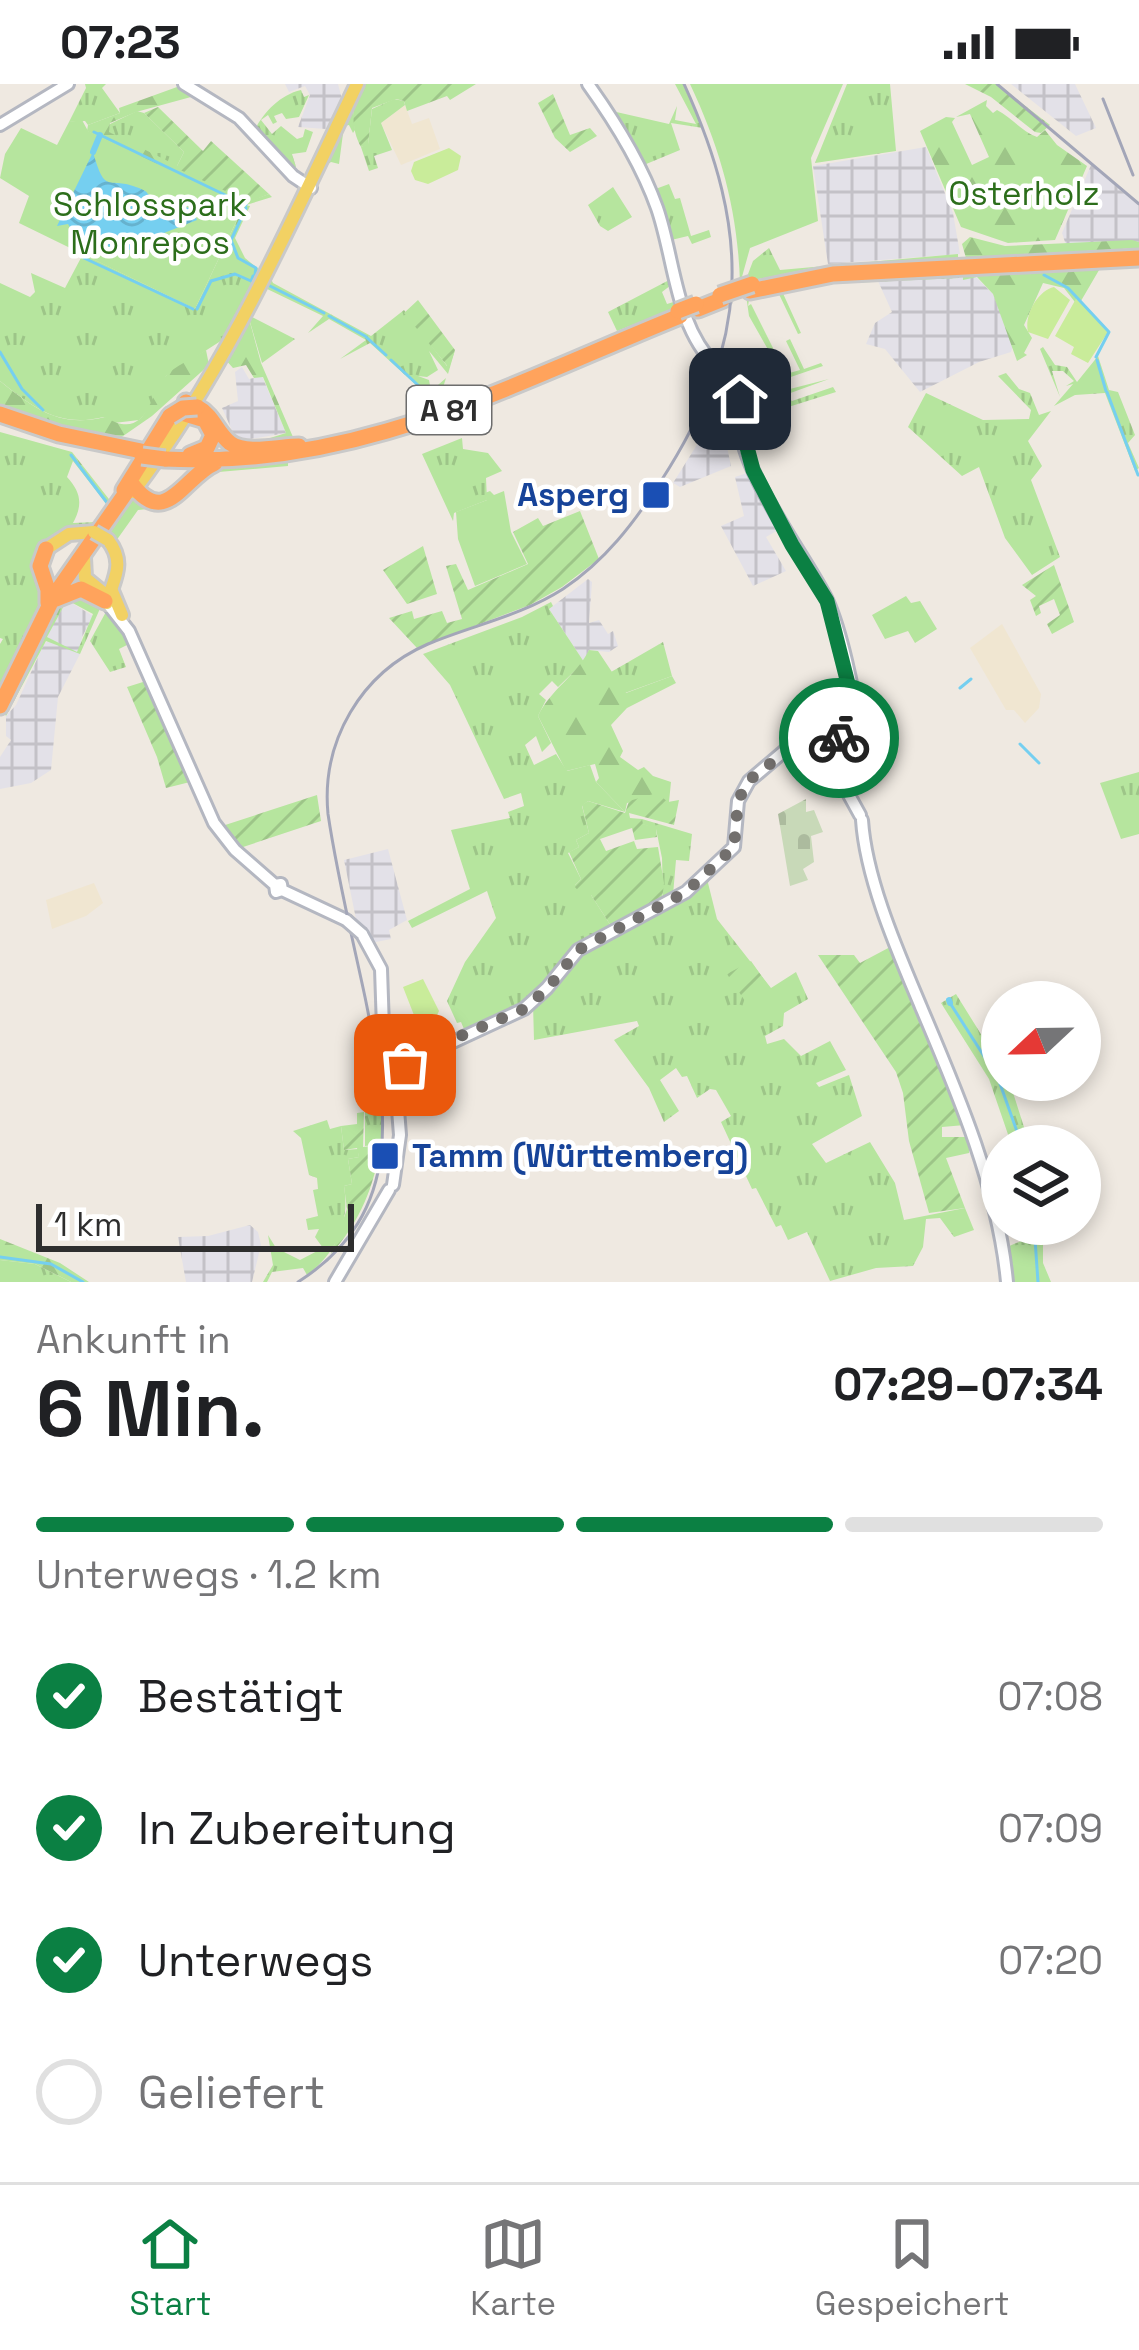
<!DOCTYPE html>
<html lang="de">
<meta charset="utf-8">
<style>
body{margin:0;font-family:"Space Grotesk",sans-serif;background:#f6f6f6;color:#202124;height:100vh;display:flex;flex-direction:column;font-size:45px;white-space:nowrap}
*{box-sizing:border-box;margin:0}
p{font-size:39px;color:#757577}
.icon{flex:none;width:66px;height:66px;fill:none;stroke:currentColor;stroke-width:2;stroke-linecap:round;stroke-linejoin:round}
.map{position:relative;height:1198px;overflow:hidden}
.drawer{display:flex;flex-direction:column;background:#fff;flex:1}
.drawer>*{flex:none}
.needle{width:78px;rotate:248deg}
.buttons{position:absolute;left:981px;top:897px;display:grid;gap:24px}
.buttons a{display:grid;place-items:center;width:120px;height:120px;border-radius:50%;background:#fff;box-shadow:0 6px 18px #0003;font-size:60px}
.scale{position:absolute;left:36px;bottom:30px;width:318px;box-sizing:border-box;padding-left:12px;border:6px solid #2e2e2e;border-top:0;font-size:33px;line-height:42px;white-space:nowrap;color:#2e2e2e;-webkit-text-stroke:9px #fff;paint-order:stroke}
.pin{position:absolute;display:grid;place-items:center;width:102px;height:102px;color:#fff;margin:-51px;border-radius:24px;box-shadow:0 6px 18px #0006}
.courier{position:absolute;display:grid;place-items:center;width:120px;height:120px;margin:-60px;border:9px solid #0b8043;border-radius:50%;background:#fff;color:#222;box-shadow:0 3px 15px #0007}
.overview em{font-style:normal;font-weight:600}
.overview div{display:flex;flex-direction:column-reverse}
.overview{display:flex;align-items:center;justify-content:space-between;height:204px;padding:0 36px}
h1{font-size:78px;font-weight:600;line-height:90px}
.bar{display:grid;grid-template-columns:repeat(4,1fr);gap:18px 12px;align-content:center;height:144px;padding:0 36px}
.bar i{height:15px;border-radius:9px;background:#e0e0e0}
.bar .current{background:#0b8043}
.bar p{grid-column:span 4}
ol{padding:0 36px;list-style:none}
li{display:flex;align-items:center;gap:36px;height:132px}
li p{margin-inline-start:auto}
li .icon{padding:12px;border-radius:50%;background:#0b8043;color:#fff;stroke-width:4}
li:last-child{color:#757577}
li i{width:66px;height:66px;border:6px solid #e0e0e0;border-radius:50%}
.status{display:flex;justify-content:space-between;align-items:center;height:84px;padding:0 60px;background:#fff;direction:ltr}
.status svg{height:33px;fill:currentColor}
.menu{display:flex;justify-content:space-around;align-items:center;height:168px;border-top:3px solid #e0e0e0;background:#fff;font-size:33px;color:#757577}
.menu a{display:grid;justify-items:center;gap:6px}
.menu .current{color:#0b8043}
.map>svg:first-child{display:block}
.industrial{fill:url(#industrial-grid)}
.education{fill:#f0e6d1}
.grass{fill:url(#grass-tufts);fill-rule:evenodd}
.forest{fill:url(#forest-firs)}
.cemetery{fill:url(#cemetery-stones)}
.park{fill:#b6e59e}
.garden{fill:url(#garden-furrows)}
.pitch{fill:#c9ec9a}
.water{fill:url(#water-waves)}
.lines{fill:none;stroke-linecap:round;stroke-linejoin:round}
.stream{stroke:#75cff0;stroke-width:3}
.canal{stroke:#75cff0;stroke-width:6}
.secondary-casing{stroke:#b4b7c1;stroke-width:16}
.primary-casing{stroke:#c9c9c9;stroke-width:18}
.highway-casing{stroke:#c9c9c9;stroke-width:21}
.secondary{stroke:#fff;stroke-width:10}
.primary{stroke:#f2d163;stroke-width:12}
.highway{stroke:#ffa35c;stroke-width:15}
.rail{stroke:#a3a6b8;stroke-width:3}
.secondary-bridge-casing{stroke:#b4b7c1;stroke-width:16;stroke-linecap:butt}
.primary-bridge-casing{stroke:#c9c9c9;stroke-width:18;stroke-linecap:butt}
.highway-bridge-casing{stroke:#c9c9c9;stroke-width:21;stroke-linecap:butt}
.secondary-bridge{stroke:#fff;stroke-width:10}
.primary-bridge{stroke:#f2d163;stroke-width:12}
.highway-bridge{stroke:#ffa35c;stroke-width:15}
.done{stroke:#726f6d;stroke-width:12;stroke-dasharray:0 21.6}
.route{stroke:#0b8043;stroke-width:15}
.transit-dot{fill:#1a4fb4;stroke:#fff;stroke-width:4.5}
.labels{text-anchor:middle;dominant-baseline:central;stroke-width:9;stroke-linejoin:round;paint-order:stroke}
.shield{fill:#fff;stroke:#6d6d6d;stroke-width:3}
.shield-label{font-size:30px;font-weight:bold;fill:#2e2e2e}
.park-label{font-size:33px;fill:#2c6e1b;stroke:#fff}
.transit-label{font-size:33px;font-weight:bold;fill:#164399;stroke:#fff;text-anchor:end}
</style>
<div class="status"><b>07:23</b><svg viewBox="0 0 49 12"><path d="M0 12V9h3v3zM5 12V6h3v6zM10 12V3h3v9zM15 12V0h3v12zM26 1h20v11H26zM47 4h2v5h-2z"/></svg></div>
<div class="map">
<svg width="1139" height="1198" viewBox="0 0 1139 1198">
<defs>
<pattern id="industrial-grid" width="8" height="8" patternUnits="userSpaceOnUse" patternTransform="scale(3)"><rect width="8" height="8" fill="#e3e1e8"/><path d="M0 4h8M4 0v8" fill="none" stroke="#c3c1c7"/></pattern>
<pattern id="grass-tufts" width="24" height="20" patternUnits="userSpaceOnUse" patternTransform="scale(3)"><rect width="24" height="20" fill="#b6e59e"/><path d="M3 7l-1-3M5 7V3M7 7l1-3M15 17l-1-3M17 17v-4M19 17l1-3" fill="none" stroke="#9dc588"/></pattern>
<pattern id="forest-firs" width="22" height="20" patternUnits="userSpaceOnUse" patternTransform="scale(3)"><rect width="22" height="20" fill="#b6e59e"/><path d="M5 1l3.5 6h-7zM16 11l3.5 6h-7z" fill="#9dc588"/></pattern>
<pattern id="cemetery-stones" width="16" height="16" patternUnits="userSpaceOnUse" patternTransform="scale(3)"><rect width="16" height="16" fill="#c8d9b8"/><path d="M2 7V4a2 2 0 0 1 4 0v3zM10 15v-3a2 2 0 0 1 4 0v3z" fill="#acbb9e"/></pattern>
<pattern id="garden-furrows" width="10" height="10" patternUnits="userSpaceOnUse" patternTransform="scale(3)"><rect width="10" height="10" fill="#b6e59e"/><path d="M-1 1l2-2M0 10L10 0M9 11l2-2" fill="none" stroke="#9dc588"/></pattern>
<pattern id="water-waves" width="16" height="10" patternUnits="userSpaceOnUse" patternTransform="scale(3)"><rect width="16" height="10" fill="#75cff0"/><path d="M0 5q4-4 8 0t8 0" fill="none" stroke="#66b2ce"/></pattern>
</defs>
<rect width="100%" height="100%" fill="#efe9e1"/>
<path class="industrial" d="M285,0H338L342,15L326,45L298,43L310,11L305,2L289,8Z
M1011,0H1075L1096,44L1076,52Z
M926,63L953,129L960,170L828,180L813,82Z
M1091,81L1139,122V158L1066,161L1062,149Z
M976,193L993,210L1014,258L1011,268L979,278L920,308L885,265L866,260L875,239L892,228L878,197Z
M242,283L249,295L262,292L286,349L239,357L235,353L222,324L238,317L235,288Z
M722,305L721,334L731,382L680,403L673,399L700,356Z
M750,388L780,445L766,453L786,487L753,502L721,442L744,432L735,393Z
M588,495L592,498L589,539L599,536L608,550L613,547L618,562L609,568L589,566L584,578L549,525Z
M67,516L93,532L82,553L80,570L58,613L51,686L31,699L0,705V673L11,656L6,652V632L16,621L44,560L50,556L47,553L53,537Z
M388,765L407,836L389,846L391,855L371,859L357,840L344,776Z
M250,1141L258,1148L261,1161L252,1198H186L178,1153L208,1152Z"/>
<path class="education" d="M405,21L412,40L429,34L440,65L401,81L381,39Z
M1002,540L1041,610L1039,624L1025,639L1014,626H1006L970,564Z
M94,799L103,819L86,832L52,845L46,816Z"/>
<path class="grass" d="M85,0H106L102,4L120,29L88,41L85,37L69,38L86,4Z
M675,0H683L703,44L671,39L680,66L639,83L612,27L669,40L677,22L675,36L696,40Z
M847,0H890L896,67L815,79Z
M301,6L304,13L309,11L299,33L286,35L282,29L274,32L277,38L273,40L268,31L261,36L272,50L281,42L297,55L303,53L305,45L313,48L306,68L292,70L296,83L289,86L255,45C265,27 280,11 301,6Z
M394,15L404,17L405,21L381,39L392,66L374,72L378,84L369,87L361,63L368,60L372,25Z
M353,18L355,46L353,49L349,41L344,42L339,80L331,78L324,83L317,105L269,191L273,199L371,252L404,226L447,282L455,266L448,290L429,267L438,286L427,293L418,292L429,296L431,307L446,294L441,310L438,307L434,312L440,318L459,310L438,321L370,259L340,275L366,256L329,235L308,249L323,232L261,202Z
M137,27L144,29L184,68L176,84L108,48L110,40Z
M669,100L675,115L680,114L691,152L709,146L711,153L692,160L688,152L667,157L650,107Z
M613,103L632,133L608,147L600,142L588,121Z
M244,121L250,122L235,154L245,174L261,187L227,253L166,292L154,320L139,336L114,339L104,333C59,344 34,324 0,297V199L30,213L35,208L31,189L65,204L83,170L195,225Z
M769,164L780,186L958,170V175L822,182L745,198L753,177Z
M959,186V194L827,200L789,208L781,205L801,249L798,250L777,206L749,216L748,222L751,220L786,290L800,286L786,257L790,255L804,285L821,279L823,282L776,298L782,307L829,295L785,311L792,317L833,303L836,308L782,325L779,316L754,326L749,314L767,300L770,269L749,232L746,211L777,202Z
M673,194L675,198L662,208L667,220L680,216L681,222L617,247L608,228Z
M248,231L295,255L262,279Z
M1043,263L1055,281L1067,283L1077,298L1098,272L1109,306L1118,308L1135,351L1128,359L1139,384L1135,387L1105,309L1075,311L1054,322L1073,300L1066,302L1074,297L1063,287H1052L1060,313L1040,265Z
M1006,289L1019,305L1030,309L1039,331L1051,327L1028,357L1042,382L1031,396L1060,473L1032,491L1005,454L979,383L962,392L908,343L926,309L983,336L1029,335L1031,326L998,292Z
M0,348L72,368L112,419L108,422L73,377L67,393C81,408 83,421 73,439L97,438L94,446L43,465L53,503L0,622V560L3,555L0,554Z
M462,354L463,365L488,369L502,387L486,394L487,416L454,429L453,437L422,370Z
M288,377V382L207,389L210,391L169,423L138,426L116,457L106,451L134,414L150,417L212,382Z
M71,508L102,520L80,570L46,557L6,632L3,627L57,520ZM67,516L93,530L77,568L47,553Z
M551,518L553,522L549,525L584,578L558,603L552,597L539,610L546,616L538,632L551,659L542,668L536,652L525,661L534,681L556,670L567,687L590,681L596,698L625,728L588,717L582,722L589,749L576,756L579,763L568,769L581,795L575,801L591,811L611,842L712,789L708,799L717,835L771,904L796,888L808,915L784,929L783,942L765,952L767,960L784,955L801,972L830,957L846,986L816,999L819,1003L849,991L862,1032L812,1060L826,1079L870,1058L895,1099L904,1136L965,1124L974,1146L954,1153L940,1134L926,1135L923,1163L913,1182L876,1184L830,1197L807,1148L788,1156L781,1141L776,1143L756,1104L752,1105L721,1038L731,1032L716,1006L710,1005L697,1014L687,992L682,993L676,984L660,996L679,1027L664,1038L649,1004L614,956L639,942L637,937L534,956L533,920L466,950L461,938L457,939L447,917L465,878L496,834L487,807L412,844L408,837L470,805L451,746L510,734L508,728L524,722L521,709L504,715L450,601L423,570L522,533Z
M107,526L131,559L119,565L126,583L110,588L90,557Z
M663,558L672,592L625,609L611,588Z
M1139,688V750L1121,755L1100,699Z
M642,735L692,750L689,777L676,776L673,811L666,814L663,812L662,774L656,745L642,740Z
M956,910L1002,984V996H1009L1030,1062H1012L989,995L941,919Z
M368,942C380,990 386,1032 378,1081L380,1060L365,1062V1025H369L377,995L369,972L374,970Z
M327,1036L330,1045L341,1042L344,1066L358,1065L359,1073L348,1075L352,1100L344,1102C350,1140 336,1169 307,1191L303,1184L272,1188L267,1198H263L273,1181L268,1151L276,1164L300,1176L323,1164L315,1153L319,1145L308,1146L306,1135L318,1132L313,1106L318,1105L317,1094L309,1091L301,1054L293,1047Z
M1025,1140H1043V1179L1051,1198H1008L1007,1163L1026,1155Z
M0,1176L35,1180L71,1198H0Z"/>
<path class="forest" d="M177,3L191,13L136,28L110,39L109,48L249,117L269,110L272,113L243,122L87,47L88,41L120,29L119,24Z
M987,16L986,22L993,29L997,26C1011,33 1021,47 1037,53L1045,46L1057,61L1087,82L1055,156L1008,159L961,143L920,47L946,33L955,34L952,38L972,81L989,73L970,30L956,33Z
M970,153L1005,162L1132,156L1139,158V164L966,174L962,160Z
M1102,181L1078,222L1064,204L1043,199L1024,241L1032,254L1024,269L1027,271L1017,277L993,210L977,193L963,196V187Z
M248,231L261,279L296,360L270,354L286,349L263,293L254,294L246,281L233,284L224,274Z
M206,266L209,281L152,332L113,359L0,326V297C35,325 59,344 105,333C146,358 149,313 165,293C174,282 194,274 206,266Z
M589,566L598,567L626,609L672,592L676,599L627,624L611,641L623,667L620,673L638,686L644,683L653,692L671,698L669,718H632L627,719L625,728L596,698L599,694L595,680L566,687L538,632C551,605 576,592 589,566Z
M0,1155L60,1179L89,1198H71L35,1180L0,1176Z"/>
<path class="cemetery" d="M806,715V728L814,726L823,748L811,752L814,778L803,785L808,796L790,802L778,730Z"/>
<path class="park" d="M690,0H843L811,74L818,137L750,164L740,200C738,127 721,66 690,0Z
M82,36L88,47L244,121L195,225L19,139L29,112L0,94L5,70L21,44L57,61L69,38Z
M490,407L494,411L504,407L511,448L527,480L475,502L458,455L456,428L487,416L485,409Z
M906,512L911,519L920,517L937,545L915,559L908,547L885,555L872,531Z"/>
<path class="garden" d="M361,0H476L450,16L447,12L407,27L404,17L396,15L372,24L368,61L361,63C350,43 352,21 361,0Z
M965,0H997L1050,41L1041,49L1035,48L991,13Z
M553,10L570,51L590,44L597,52L570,68L555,54L538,19Z
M158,23L203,67L211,57L269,110L249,118L176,84L184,68L144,29Z
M418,216L455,266L449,284L404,229Z
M580,427L599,475L562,503L530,521L417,564L389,534L412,527L414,535L442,527L447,539L462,535L446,482L456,480L468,506L528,480L513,448L538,434L543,442Z
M423,462L437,510L407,520L383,486Z
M1054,481L1074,538L1052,550L1047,540L1060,531L1054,515L1039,522L1041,529L1036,532L1030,516L1036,512L1022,501Z
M143,598H147L190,698L166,704L157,673L127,603Z
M657,709L668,718L679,716L674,741L629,729L630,734L642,735L643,740L656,744L657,753L635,756L632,744L600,755L606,767L634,757L637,765L658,763L664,799L662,816L611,842L591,811L585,814L574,802L581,795L569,768L579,763L576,756L589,749L582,721L588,717L625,729L629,717Z
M317,711L321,737L237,765L219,743Z
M892,862L965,1041L942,1043V1053H969V1069L946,1074L965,1124L929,1129L909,1057L903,1009L896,988L818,871H854L860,879Z
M751,877L770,904L747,920L727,890Z
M364,1028L363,1063L380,1061C375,1101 360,1138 331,1170L347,1125L344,1102L352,1100L348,1075L359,1073L357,1064L344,1066L341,1042L357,1040V1029Z"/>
<path class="pitch" d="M449,64L461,72L458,86L428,100L415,96L411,87L414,78Z
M1054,203L1070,216L1048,255L1028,248C1024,232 1037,207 1054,203Z
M1077,213L1108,248L1088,279L1071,270L1074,263L1055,252Z
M423,895L439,927L431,944H419L403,903Z"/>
<path class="water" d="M93,68C106,113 107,91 139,104C151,109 144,109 155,115C167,122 180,120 192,125L197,136L164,149L176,157L171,163L152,161L123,167L75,152L68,140L57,142Z"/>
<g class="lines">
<path class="stream" d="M94,48L246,121
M246,124L231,156L238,174L256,184L255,190
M84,174L193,225
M1044,191L1068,204L1109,248L1096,273
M266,200L324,229
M197,225L211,197L235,190L251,197L253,192
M329,232L365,252L386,271
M0,268L22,305L43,326
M391,276L420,303
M1097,276L1106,307
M1107,308L1138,391
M71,371L108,420
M960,604L971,595
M1020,660L1039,679
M950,919L998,994L1020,1056
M1021,1060V1062
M1034,1140L1035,1151
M1035,1155L1038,1198
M0,1173L51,1180L83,1198"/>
<path class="canal" d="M93,68L100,51
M949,916L950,919"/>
<defs>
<path id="secondary" d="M184,0L239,34L293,92L311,104
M588,0C616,39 641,79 657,124C675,176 675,242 716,282
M0,41L68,0
M725,290L739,306
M742,305L747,310L742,315L737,310Z
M107,519L129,547L214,739L235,766L275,801
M843,653L838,691L860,731
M862,736C866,796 898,868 921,923C958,1010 998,1103 1007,1198
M282,806L276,808L275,801L281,800L282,806L346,836
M362,850L381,885L383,944L394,981
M399,983L524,925L547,904L578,866L686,808L734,763L738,717L749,697L789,663L843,653L858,642C854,607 841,547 827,516C803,467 726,372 740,315
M393,1101L400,1051L395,988
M335,1198L389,1106"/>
<path id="primary" d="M133,408C228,283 290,140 357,0
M46,465L69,450L94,448
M84,474L85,494L107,512
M112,507L122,531
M107,519C112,497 127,480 108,456"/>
<path id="highway" d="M750,207L833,190L1139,174
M698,225L723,215
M186,318L185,330L205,336L213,351L207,364L190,371
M197,323C214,332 216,348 230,359C246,371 280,362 299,362
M0,330L59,350L146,368
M165,375C357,385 507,302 680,232
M132,400C166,446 184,392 215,379
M124,406L170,332
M46,465L40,482L48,506V519
M56,515L81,505L105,517
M0,622L55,510L132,400"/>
</defs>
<use href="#secondary" class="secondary-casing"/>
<use href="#primary" class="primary-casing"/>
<use href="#highway" class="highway-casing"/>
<use href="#secondary" class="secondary"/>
<use href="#primary" class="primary"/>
<use href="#highway" class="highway"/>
<path class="rail" d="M997,0L1139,120
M1103,15L1133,91
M298,1198C408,1128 387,1021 365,913C352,852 337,791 328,730C321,657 361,589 428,560C473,541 521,532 563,505C605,477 634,439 661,397C751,258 752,149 684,0"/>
<defs>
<path id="secondary-bridge" d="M346,836L362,850"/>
<path id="primary-bridge" d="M94,448L108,456"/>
<path id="highway-bridge" d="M720,211L752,200
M678,227L696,220
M170,332L183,324L197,323
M142,372L165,375"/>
</defs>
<use href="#secondary-bridge" class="secondary-bridge-casing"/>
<use href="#primary-bridge" class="primary-bridge-casing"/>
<use href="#highway-bridge" class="highway-bridge-casing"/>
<use href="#secondary-bridge" class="secondary-bridge"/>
<use href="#primary-bridge" class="primary-bridge"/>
<use href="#highway-bridge" class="highway-bridge"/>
</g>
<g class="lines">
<path class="done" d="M405,981L430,965L524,925L548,904L578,866L686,808L734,763L738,717L748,697L794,661L839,654"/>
<path class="route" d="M740,315L739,333L753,386L792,461L827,517L858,639L854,647L839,654"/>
</g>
<g class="transit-dot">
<rect x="641" y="396" width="30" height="30" rx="6"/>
<rect x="370" y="1057" width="30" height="30" rx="6"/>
</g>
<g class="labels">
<rect class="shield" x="407" y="302" width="84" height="48" rx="9"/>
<g class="shield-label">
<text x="449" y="326">A 81</text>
</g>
<g class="park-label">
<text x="1024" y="110">Osterholz</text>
<text x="150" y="121">Schlosspark<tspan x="150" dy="38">Monrepos</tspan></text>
</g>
<g class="transit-label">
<text x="629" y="411">Asperg</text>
<text x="412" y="1072" text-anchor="start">Tamm (Württemberg)</text>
</g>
</g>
</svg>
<div class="buttons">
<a><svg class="needle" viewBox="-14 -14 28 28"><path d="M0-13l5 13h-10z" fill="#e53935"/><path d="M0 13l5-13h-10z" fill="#757577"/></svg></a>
<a><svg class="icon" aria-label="layers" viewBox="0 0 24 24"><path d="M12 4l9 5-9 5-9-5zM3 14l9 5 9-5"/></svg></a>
</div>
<div class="scale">1 km</div>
<div class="pin" style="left:405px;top:981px;background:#ea580c"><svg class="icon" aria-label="bag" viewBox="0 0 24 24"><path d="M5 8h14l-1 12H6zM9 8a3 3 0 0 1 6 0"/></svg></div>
<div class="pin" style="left:740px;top:315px;background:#1f2937"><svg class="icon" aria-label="home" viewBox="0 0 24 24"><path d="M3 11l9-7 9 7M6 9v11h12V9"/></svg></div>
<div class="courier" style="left:839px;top:654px"><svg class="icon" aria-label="bike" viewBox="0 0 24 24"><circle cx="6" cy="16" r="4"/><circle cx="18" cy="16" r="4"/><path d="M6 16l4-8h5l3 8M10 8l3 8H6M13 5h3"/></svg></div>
</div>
<section class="drawer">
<div class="overview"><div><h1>6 Min.</h1><p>Ankunft in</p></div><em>07:29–07:34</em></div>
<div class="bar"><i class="current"></i><i class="current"></i><i class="current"></i><i></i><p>Unterwegs · 1.2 km</p></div>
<ol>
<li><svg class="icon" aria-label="check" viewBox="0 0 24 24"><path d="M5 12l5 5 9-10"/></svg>Bestätigt<p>07:08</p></li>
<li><svg class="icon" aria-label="check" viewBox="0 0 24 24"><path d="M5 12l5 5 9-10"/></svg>In Zubereitung<p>07:09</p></li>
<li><svg class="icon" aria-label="check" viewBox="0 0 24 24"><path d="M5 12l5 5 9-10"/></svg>Unterwegs<p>07:20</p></li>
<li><i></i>Geliefert</li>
</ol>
</section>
<nav class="menu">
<a class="current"><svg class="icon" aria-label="home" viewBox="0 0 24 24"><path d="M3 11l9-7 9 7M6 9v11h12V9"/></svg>Start</a>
<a><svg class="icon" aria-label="map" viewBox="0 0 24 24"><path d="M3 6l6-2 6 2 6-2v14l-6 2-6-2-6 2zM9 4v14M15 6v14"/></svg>Karte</a>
<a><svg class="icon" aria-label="saved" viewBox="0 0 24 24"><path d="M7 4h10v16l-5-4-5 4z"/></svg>Gespeichert</a>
</nav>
